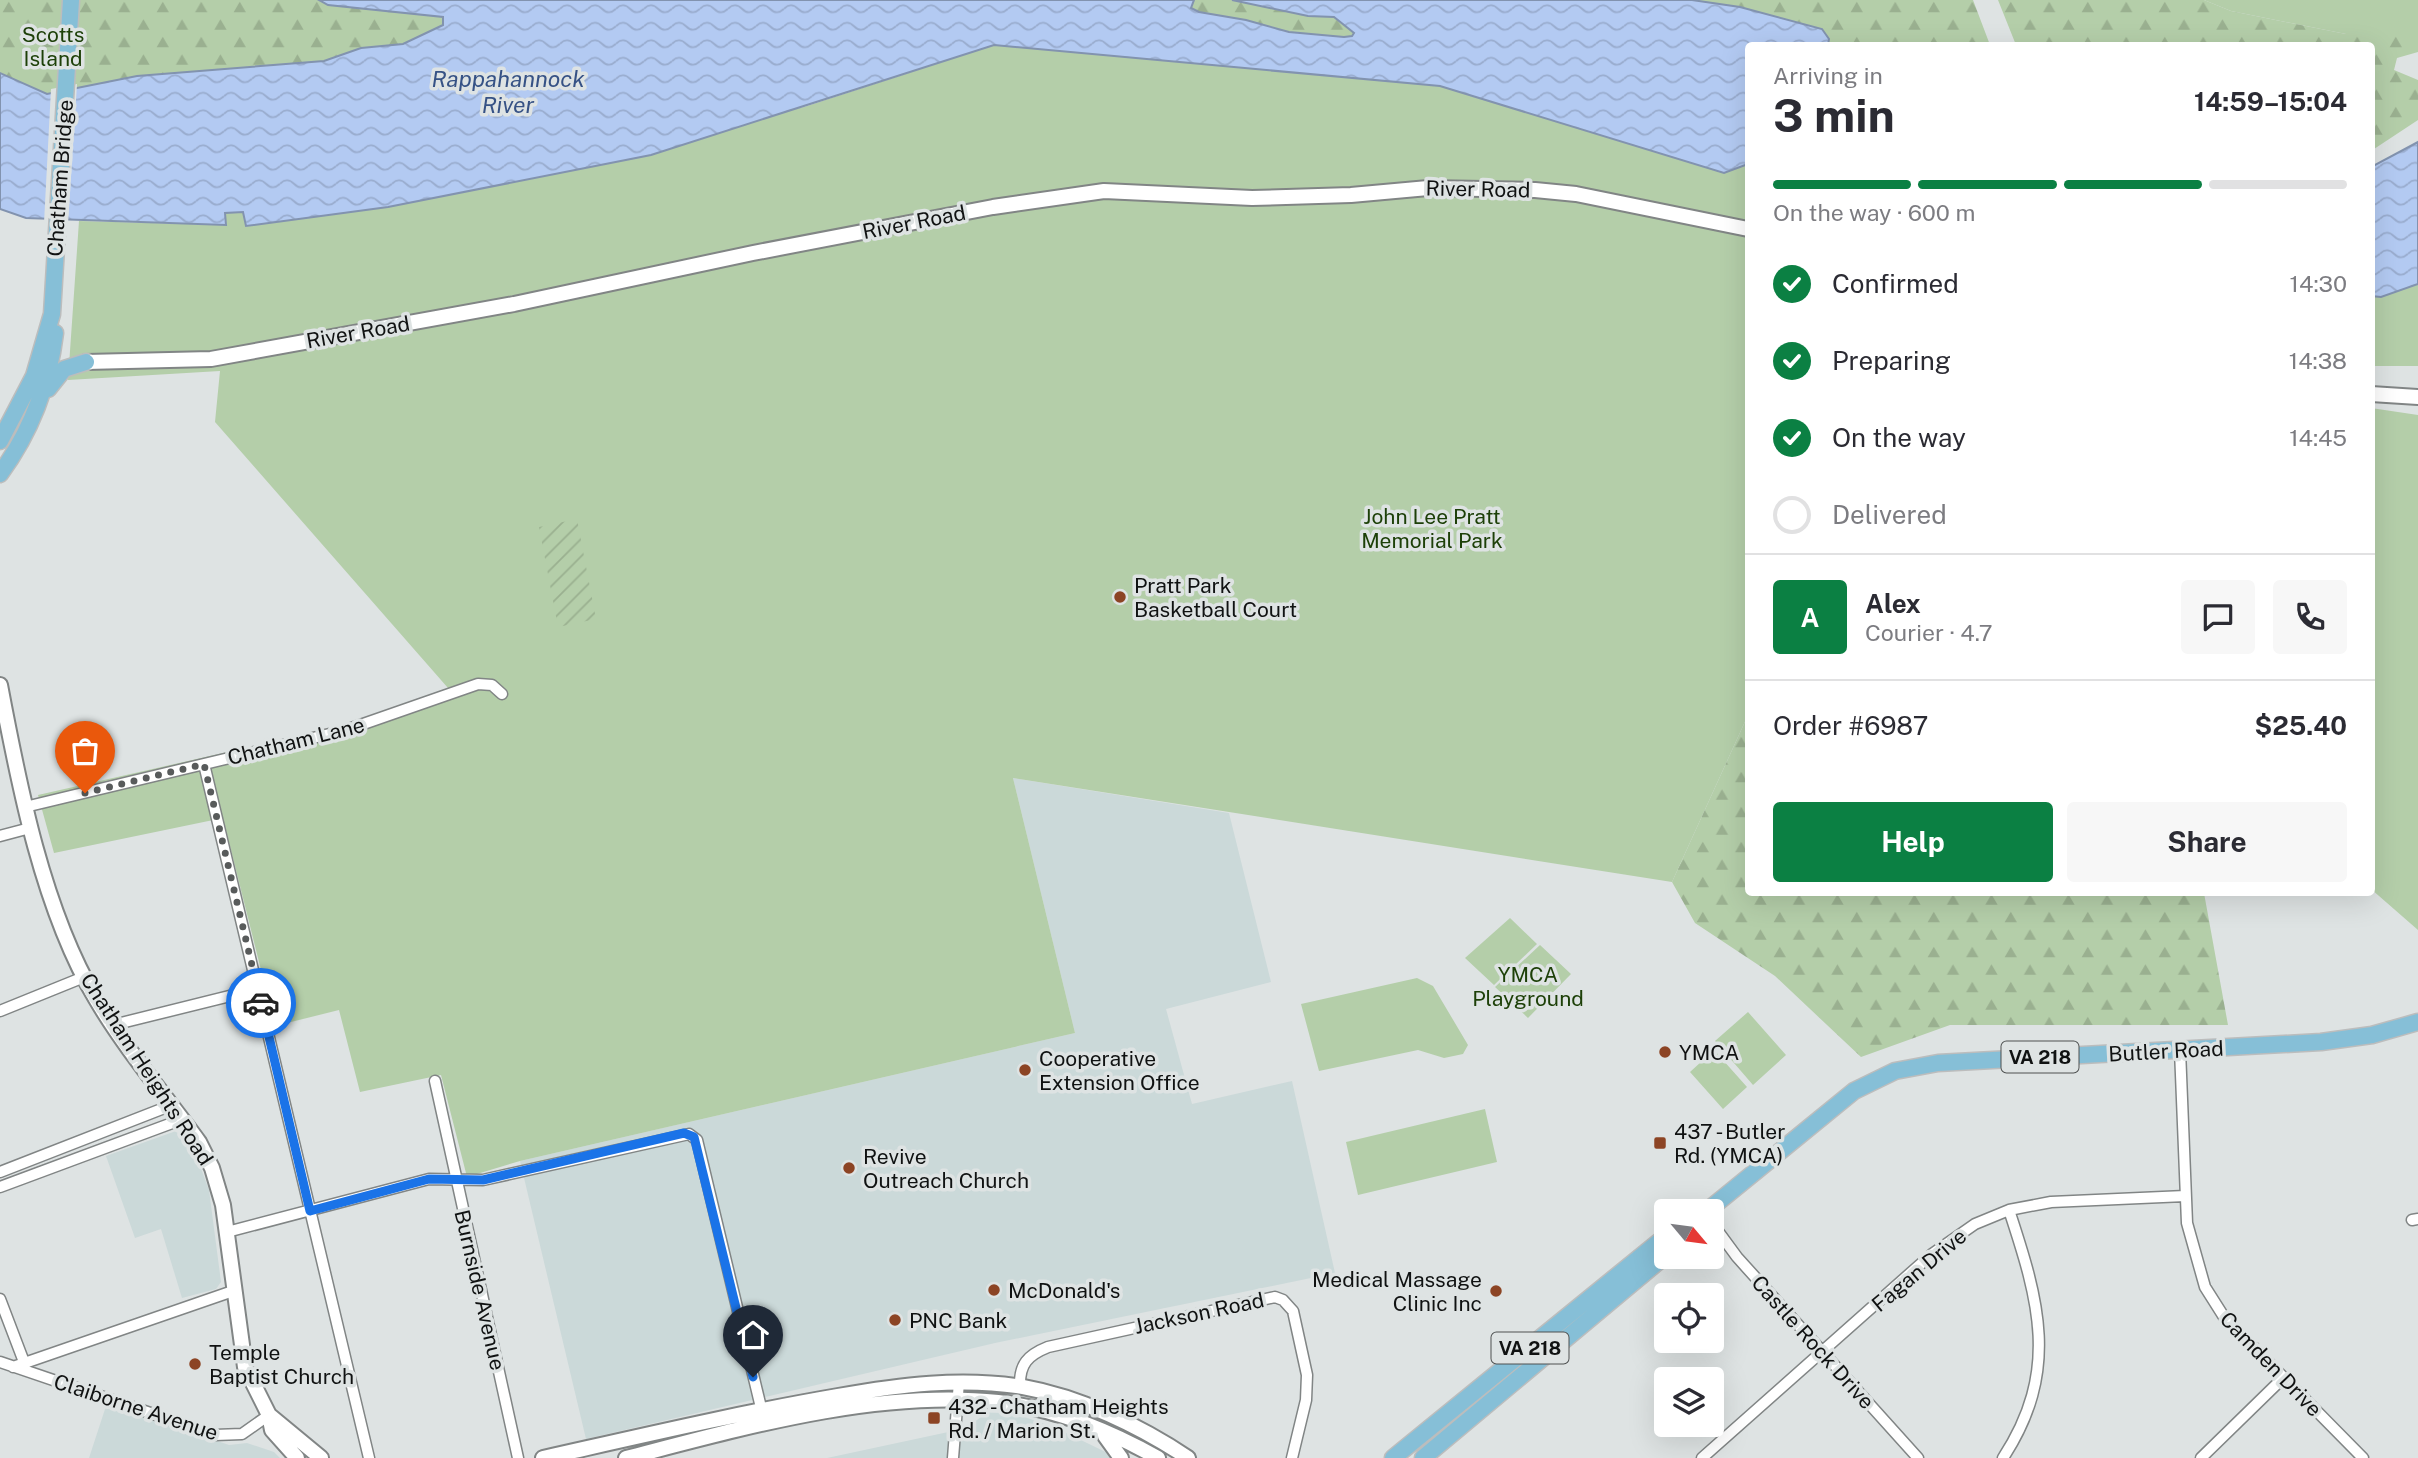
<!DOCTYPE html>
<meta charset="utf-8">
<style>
body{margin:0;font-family:"Public Sans",sans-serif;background:#f7f7f7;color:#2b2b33;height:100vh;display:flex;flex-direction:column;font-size:26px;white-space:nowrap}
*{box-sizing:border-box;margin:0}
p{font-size:23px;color:#7c7c81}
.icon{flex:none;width:38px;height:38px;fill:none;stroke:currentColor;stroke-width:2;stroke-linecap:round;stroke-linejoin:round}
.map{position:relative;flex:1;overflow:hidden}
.panel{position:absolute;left:1745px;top:42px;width:630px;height:854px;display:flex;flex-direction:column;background:#fff;border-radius:7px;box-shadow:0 7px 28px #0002}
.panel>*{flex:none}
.needle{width:46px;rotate:119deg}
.fabs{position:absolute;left:1654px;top:1199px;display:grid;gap:14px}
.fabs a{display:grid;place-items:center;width:70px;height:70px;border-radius:7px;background:#fff;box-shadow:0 7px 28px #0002;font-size:35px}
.pin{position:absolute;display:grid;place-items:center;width:60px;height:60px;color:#fff;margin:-72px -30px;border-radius:50% 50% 50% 0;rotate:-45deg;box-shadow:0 0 7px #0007}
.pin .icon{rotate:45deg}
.courier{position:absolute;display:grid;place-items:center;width:70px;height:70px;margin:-35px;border:5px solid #1a73e8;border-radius:50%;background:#fff;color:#222;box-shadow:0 2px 9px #0007}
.summary em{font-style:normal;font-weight:700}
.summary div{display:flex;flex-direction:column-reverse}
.summary{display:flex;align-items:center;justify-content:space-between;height:119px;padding:0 28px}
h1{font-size:46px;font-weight:700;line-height:52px}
.bar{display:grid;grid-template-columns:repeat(4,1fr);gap:10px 7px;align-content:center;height:84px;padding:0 28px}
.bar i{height:9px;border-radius:5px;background:#e1e1e2}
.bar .active{background:#0b8043}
.bar p{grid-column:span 4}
.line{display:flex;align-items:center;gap:18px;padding:0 28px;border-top:2px solid #e1e1e2}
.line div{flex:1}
.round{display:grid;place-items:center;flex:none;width:74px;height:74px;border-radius:7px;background:#f7f7f7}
ol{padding:0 28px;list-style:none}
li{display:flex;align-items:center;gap:21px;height:77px}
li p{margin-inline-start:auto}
li .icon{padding:7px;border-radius:50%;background:#0b8043;color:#fff;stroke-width:4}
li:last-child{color:#7c7c81}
li i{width:38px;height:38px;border:4px solid #e1e1e2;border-radius:50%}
.action{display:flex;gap:14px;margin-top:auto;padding:14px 28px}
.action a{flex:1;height:80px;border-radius:7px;background:#0b8043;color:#fff;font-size:28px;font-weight:700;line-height:80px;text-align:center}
.action a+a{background:#f7f7f7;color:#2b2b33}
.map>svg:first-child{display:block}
.built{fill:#cbd9d9}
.green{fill:#b4cea9}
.forest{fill:url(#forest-firs)}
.garden{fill:url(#garden-furrows)}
.water{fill:url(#water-waves);stroke:#8293af;stroke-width:2}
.pier{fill:#dee3e3}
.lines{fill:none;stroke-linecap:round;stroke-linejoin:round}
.street-casing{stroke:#818585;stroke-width:13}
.secondary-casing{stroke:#818585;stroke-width:18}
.primary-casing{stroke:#bcbdbd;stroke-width:19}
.street{stroke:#fff;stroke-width:10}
.secondary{stroke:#fff;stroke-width:14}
.primary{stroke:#86bfd7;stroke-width:16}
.done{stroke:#585b5b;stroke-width:7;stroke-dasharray:0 12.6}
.route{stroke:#1a73e8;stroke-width:9}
.poi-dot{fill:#8c4424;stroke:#dee3e3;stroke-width:2.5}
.labels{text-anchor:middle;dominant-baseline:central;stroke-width:7;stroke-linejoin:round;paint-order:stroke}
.shield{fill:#dee3e3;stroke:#4e5151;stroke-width:2}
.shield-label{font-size:19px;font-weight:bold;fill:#101212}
.park-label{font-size:21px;fill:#1d4008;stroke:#dee3e3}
.street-label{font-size:21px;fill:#101212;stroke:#dee3e3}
.poi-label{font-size:21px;fill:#101212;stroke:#dee3e3;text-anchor:start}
.water-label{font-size:23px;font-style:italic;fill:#365285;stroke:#dee3e3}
</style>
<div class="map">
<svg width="2418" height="1458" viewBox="0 0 2418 1458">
<defs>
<pattern id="forest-firs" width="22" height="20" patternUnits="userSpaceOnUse" patternTransform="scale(1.75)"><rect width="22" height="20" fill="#b4cea9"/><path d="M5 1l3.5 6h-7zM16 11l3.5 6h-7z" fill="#9ab090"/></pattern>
<pattern id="garden-furrows" width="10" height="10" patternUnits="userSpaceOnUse" patternTransform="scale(1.75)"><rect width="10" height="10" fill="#b4cea9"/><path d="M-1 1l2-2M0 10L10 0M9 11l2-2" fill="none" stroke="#9ab090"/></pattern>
<pattern id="water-waves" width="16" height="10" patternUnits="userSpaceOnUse" patternTransform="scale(1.75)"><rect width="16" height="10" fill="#b3caf2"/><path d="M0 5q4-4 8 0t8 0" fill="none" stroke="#99acce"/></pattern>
</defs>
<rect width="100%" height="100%" fill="#dee3e3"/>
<path class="built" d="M1013,778L1229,813L1271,982L1166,1009L1192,1104L1292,1081L1335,1273L995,1343L586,1439L520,1161L1075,1033Z
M176,1131L197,1158L209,1190L221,1282L216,1289L182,1298L161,1229L135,1238L106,1156Z
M107,1403L229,1445L247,1443L274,1452L280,1458H89Z
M987,1412L1016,1414L1056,1428L1118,1458H827L967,1428Z"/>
<path class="green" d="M2204,0H2418V34H2346L2231,11Z
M994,45L1440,86L1724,173L1748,164V715L1672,882L1013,778L1075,1033L520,1161L467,1177L441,1075L360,1092L339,1010L275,1026L223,818L54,853L38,795L342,726L448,688L215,422L220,371L68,380L79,221L225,225L224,213L244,212L246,226L804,107Z
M2418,284V366H2371V296L2381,297Z
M2371,408L2418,415V930L2371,889Z
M1510,918L1537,944L1494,985L1465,958Z
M1540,945L1571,974L1528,1018L1495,987Z
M1417,978L1433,986L1468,1045L1463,1054L1444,1058L1418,1050L1319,1071L1301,1004Z
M1748,1012L1786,1055L1753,1085L1715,1041Z
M1714,1050L1747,1087L1723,1109L1690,1072Z
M1485,1109L1497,1162L1358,1195L1346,1142Z"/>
<path class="forest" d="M0,0H319L328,5L443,17V26L403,44L361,48L324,61L137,76L47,94L0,73Z
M1194,0H1232L1308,16L1334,17L1354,33L1351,36L1344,37L1289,32L1246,20L1199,12L1191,8Z
M1692,0H1973L1990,45H1828L1829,39Z
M1998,0H2204L2231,11L2346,34H2418V52L2397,58L2394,70L2418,80V120L2371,151V46L2016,45Z
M1748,715V892L2204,893L2228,1025H1950L1861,1057L1775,976L1695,923L1672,882Z"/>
<path class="garden" d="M577,519L596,619L558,627L539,527Z"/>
<path class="water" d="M319,0H1194L1191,8L1199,12L1246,20L1289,32L1344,37L1352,36L1354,33L1334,17L1308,16L1232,0H1692L1740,7L1822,29L1829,39L1828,45L1748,46V164L1724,173L1440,86L994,45L651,155L388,207L246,226L243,212L225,213L226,225L26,218L0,209V73L47,94L137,76L324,61L361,48L403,44L443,25V17L328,5Z
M2418,142V284L2381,297L2371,296V167Z"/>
<path class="pier" d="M77,84L68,224L44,223L51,89Z"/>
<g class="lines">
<defs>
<path id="street" d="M204,764L369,1458
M25,807L346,730L478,684L492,685L502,694
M0,836L30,828
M0,1011L84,977
M113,1025L258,989
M2180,1050L2187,1223L2205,1287L2224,1317L2363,1458
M435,1081L518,1458
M0,1172L172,1105
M0,1187L183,1119
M2412,1220L2418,1219
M1712,1223L1737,1257L1918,1458
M227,1232L429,1179L483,1180L689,1134L697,1140L763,1416
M0,1299L24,1362
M0,1362L215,1435L242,1434L269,1415
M13,1367L233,1291
M1020,1387C1019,1364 1028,1355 1048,1347L1275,1297L1283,1300L1293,1311L1307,1375L1306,1400L1292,1458
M953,1458L959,1382
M1702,1458L1932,1254L1975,1224L2009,1210L2051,1202L2185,1196
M2003,1458C2060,1371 2039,1301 2009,1210
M2201,1458L2283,1378"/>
<path id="secondary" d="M86,362L211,359L514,304L753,253L993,207L1104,191L1252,198L1351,195L1428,188L1535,190L1576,194L1748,229
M2371,394L2418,397
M0,685C19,786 43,910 96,999C126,1050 165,1095 199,1142L212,1168L223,1205L245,1367L269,1415L272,1430L297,1458
M269,1415L321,1458
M1105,1436L1121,1458
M543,1458C641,1436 739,1413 838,1396C899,1385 961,1377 1023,1387C1080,1397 1140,1426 1188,1458
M626,1458C742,1428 877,1389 998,1402C1053,1408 1110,1431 1158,1458"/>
<path id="primary" d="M48,389L64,369L86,362
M0,441L34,376L52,314L71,0
M0,474C30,433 49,384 55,333
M1707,1211L1854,1091L1895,1071L1938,1063L2321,1042L2372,1035L2418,1022
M1393,1458L1666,1236
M1423,1458L1666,1255"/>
</defs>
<use href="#street" class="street-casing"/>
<use href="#secondary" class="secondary-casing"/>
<use href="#primary" class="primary-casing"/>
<use href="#street" class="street"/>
<use href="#secondary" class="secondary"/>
<use href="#primary" class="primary"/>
</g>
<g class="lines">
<path class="done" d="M85,793L204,764L261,1003"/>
<path class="route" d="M261,1003L310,1211L429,1179L483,1180L684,1133L694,1137L753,1377"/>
</g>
<g class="poi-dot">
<circle cx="1120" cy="597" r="7"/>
<circle cx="1665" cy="1052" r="7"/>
<circle cx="1025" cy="1070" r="7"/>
<rect x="1653" y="1136" width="14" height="14" rx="3.5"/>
<circle cx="849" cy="1168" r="7"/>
<circle cx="994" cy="1290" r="7"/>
<circle cx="1496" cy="1291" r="7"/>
<circle cx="895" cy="1320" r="7"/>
<circle cx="195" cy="1364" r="7"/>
<rect x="927" y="1411" width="14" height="14" rx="3.5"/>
</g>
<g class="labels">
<g class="shield">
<rect x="2001.5" y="1041.5" width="77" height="31" rx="5"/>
<rect x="1491.5" y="1332.5" width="77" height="31" rx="5"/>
</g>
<g class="shield-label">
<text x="2040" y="1057">VA 218</text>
<text x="1530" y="1348">VA 218</text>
</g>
<g class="park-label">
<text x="53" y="34">Scotts<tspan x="53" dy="24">Island</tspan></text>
<text x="1432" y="516">John Lee Pratt<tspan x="1432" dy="24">Memorial Park</tspan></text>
<text x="1528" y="974">YMCA<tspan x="1528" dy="24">Playground</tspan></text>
</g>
<g class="street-label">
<text transform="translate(60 178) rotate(-86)">Chatham Bridge</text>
<text transform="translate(1478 189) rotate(1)">River Road</text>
<text transform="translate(914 222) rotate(-11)">River Road</text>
<text transform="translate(358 332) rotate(-10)">River Road</text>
<text transform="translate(296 741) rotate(-14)">Chatham Lane</text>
<text transform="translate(2166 1051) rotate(-3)">Butler Road</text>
<text transform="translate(147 1069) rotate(57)">Chatham Heights Road</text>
<text transform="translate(1919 1270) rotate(-40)">Fagan Drive</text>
<text transform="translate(480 1290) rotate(77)">Burnside Avenue</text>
<text transform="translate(1199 1313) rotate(-12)">Jackson Road</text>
<text transform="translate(1813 1342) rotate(48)">Castle Rock Drive</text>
<text transform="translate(2271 1364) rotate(46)">Camden Drive</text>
<text transform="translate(136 1407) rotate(18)">Claiborne Avenue</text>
</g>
<g class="poi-label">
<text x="1134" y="585">Pratt Park<tspan x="1134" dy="24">Basketball Court</tspan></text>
<text x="1679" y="1052">YMCA</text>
<text x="1039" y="1058">Cooperative<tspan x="1039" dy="24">Extension Office</tspan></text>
<text x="1674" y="1131">437 - Butler<tspan x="1674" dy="24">Rd. (YMCA)</tspan></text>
<text x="863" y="1156">Revive<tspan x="863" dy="24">Outreach Church</tspan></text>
<text x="1482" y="1279" text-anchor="end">Medical Massage<tspan x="1482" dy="24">Clinic Inc</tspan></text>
<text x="1008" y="1290">McDonald's</text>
<text x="909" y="1320">PNC Bank</text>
<text x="209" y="1352">Temple<tspan x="209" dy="24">Baptist Church</tspan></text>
<text x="948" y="1406">432 - Chatham Heights<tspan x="948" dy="24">Rd. / Marion St.</tspan></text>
</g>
<g class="water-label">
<text x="508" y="78">Rappahannock<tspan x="508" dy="26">River</tspan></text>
</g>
</g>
</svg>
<div class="fabs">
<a><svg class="needle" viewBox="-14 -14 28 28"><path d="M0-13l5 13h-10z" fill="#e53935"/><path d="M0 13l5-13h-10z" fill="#7c7c81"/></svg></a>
<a><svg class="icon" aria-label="locate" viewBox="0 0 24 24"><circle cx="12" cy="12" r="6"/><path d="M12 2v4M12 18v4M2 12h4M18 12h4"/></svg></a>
<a><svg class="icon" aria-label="layers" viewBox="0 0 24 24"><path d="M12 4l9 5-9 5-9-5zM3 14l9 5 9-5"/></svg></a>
</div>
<div class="pin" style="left:85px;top:793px;background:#ea580c"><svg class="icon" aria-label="bag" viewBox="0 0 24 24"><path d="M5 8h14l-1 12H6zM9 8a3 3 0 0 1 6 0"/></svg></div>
<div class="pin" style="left:753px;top:1377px;background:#1f2937"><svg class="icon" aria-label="home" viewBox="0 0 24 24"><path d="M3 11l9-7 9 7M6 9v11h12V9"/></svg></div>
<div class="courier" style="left:261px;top:1003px"><svg class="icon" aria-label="car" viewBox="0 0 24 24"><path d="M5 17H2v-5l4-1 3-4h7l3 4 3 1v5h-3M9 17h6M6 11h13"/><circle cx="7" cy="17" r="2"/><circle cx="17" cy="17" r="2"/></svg></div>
<section class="panel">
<div class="summary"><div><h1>3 min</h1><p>Arriving in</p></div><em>14:59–15:04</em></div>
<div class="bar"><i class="active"></i><i class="active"></i><i class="active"></i><i></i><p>On the way · 600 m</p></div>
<ol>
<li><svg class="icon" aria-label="check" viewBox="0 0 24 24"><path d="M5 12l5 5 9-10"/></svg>Confirmed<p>14:30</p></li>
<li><svg class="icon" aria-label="check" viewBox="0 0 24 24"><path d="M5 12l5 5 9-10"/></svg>Preparing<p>14:38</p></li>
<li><svg class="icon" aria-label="check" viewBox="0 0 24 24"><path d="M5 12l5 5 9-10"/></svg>On the way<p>14:45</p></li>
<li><i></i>Delivered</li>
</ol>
<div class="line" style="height:126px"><b class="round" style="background:#0b8043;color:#fff">A</b><div><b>Alex</b><p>Courier · 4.7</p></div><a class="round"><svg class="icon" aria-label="chat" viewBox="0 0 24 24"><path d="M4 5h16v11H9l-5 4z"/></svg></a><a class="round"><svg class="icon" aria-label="phone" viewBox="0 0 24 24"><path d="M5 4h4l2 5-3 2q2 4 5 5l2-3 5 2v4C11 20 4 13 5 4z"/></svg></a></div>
<div class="line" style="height:91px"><div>Order #6987</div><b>$25.40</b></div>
<div class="action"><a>Help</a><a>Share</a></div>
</section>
</div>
